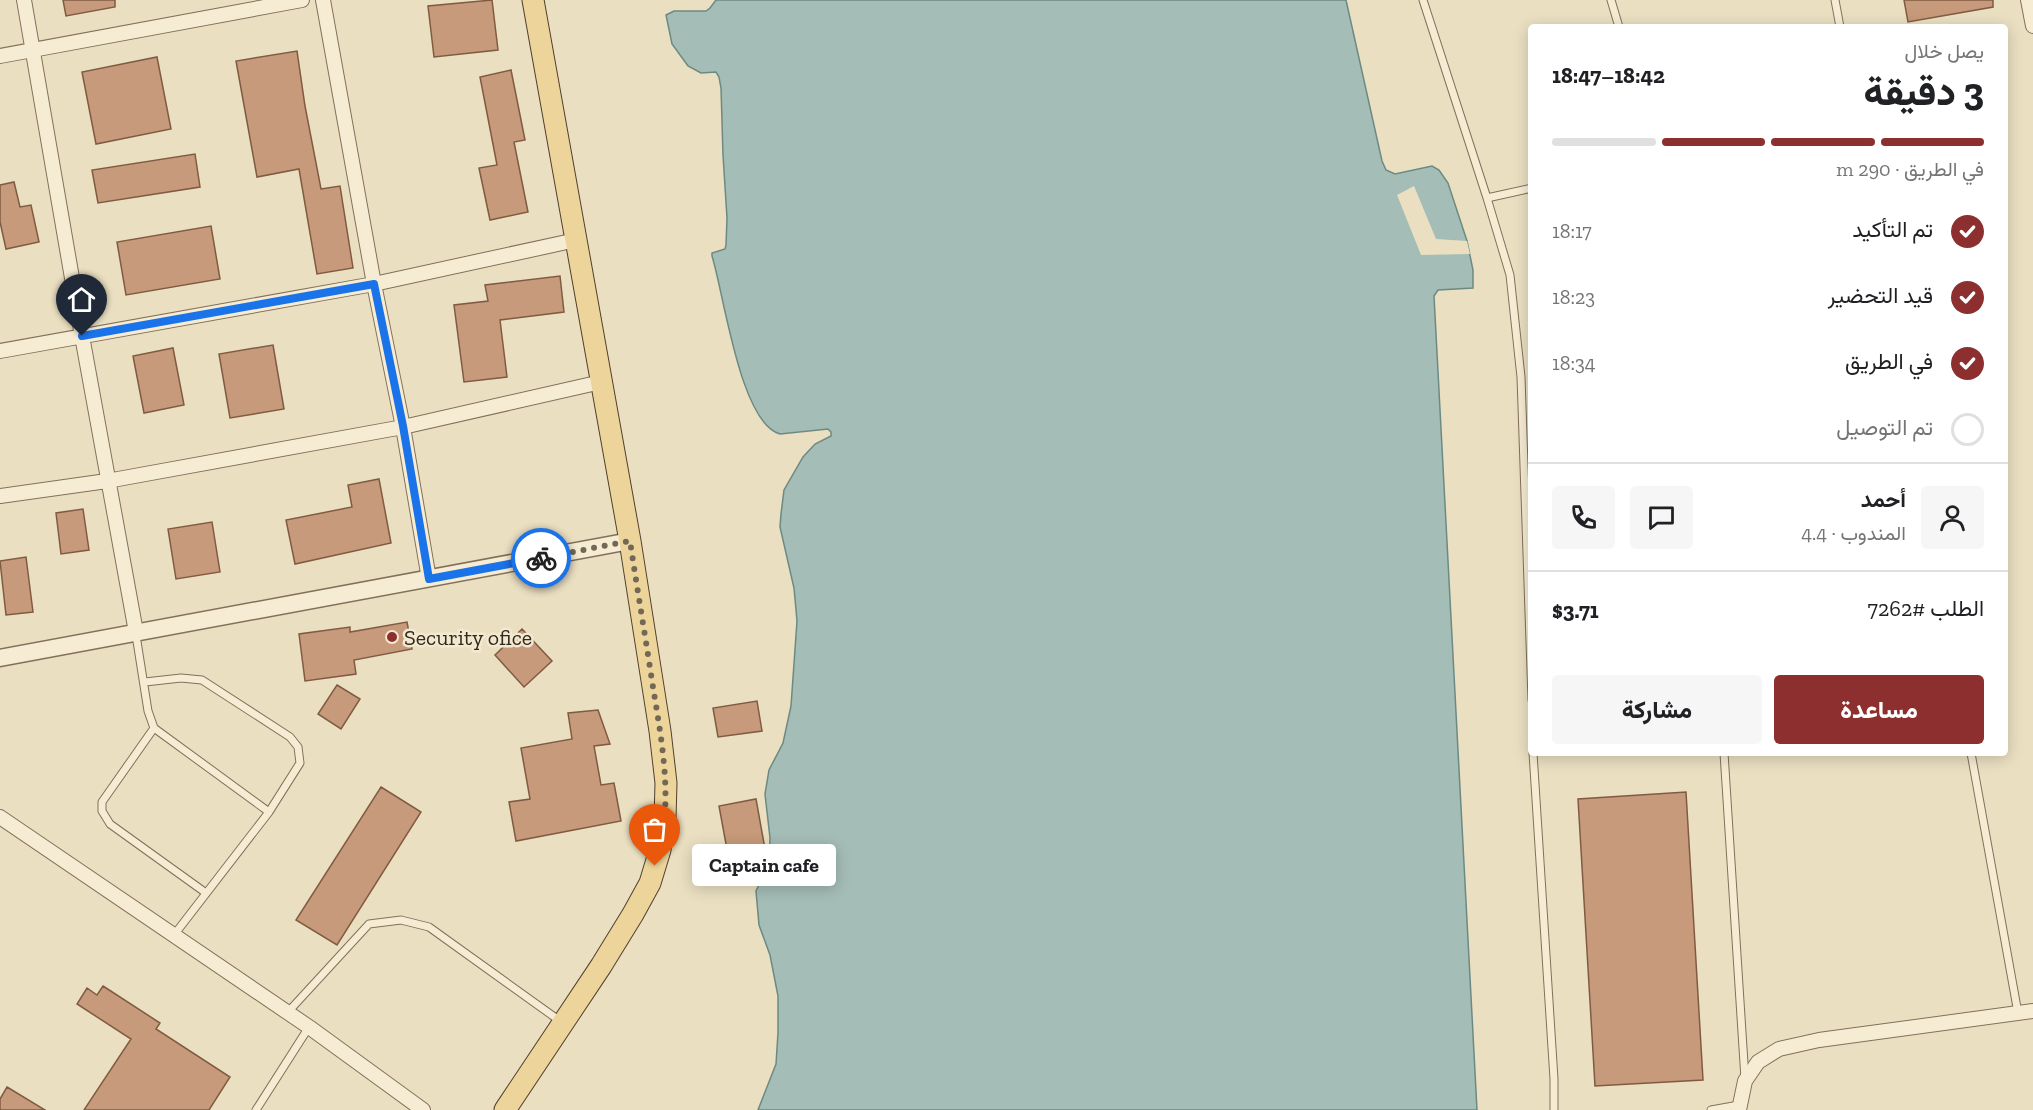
<!DOCTYPE html>
<html lang="ar">
<meta charset="utf-8">
<style>
body{margin:0;font-family:"Zilla Slab",Vazirmatn,serif;background:#f6f6f6;color:#202124;direction:rtl;height:100vh;display:flex;flex-direction:column;font-size:22px;white-space:nowrap}
*{box-sizing:border-box;margin:0}
p{font-size:20px;color:#757577}
.icon{flex:none;width:33px;height:33px;fill:none;stroke:currentColor;stroke-width:2;stroke-linecap:round;stroke-linejoin:round}
.map{position:relative;flex:1;overflow:hidden;direction:ltr}
.sheet{position:absolute;left:1528px;top:24px;width:480px;height:732px;display:flex;flex-direction:column;background:#fff;border-radius:6px;box-shadow:0 3px 15px #0003;direction:rtl}
.sheet>*{flex:none}
.pin{position:absolute;display:grid;place-items:center;width:51px;height:51px;color:#fff;margin:-62px -26px;border-radius:50% 50% 50% 0;rotate:-45deg;box-shadow:0 0 6px #0007}
.pin .icon{rotate:45deg}
.courier{position:absolute;display:grid;place-items:center;width:60px;height:60px;margin:-30px;border:4px solid #1a73e8;border-radius:50%;background:#fff;color:#222;box-shadow:0 2px 8px #0007}
.bubble{position:absolute;height:42px;border-radius:6px;background:#fff;box-shadow:0 3px 15px #0003;font-size:20px;font-weight:800;line-height:42px;text-align:center;direction:rtl}
.overview em{font-style:normal;font-weight:800}
.overview div{display:flex;flex-direction:column-reverse}
.overview{display:flex;align-items:center;justify-content:space-between;height:102px;padding:0 24px}
h1{font-size:39px;font-weight:800;line-height:45px}
.bar{display:grid;grid-template-columns:repeat(4,1fr);gap:9px 6px;align-content:center;height:72px;padding:0 24px}
.bar i{height:8px;border-radius:4px;background:#e0e0e0}
.bar .on{background:#8d2f2e}
.bar p{grid-column:span 4}
.line{display:flex;align-items:center;gap:15px;padding:0 24px;border-top:2px solid #e0e0e0}
.line div{flex:1}
.round{display:grid;place-items:center;flex:none;width:63px;height:63px;border-radius:6px;background:#f6f6f6}
ol{padding:0 24px;list-style:none}
li{display:flex;align-items:center;gap:18px;height:66px}
li p{margin-inline-start:auto}
li .icon{padding:6px;border-radius:50%;background:#8d2f2e;color:#fff;stroke-width:4}
li:last-child{color:#757577}
li i{width:33px;height:33px;border:3px solid #e0e0e0;border-radius:50%}
.action{display:flex;gap:12px;margin-top:auto;padding:12px 24px}
.action a{flex:1;height:69px;border-radius:6px;background:#8d2f2e;color:#fff;font-size:24px;font-weight:800;line-height:69px;text-align:center}
.action a+a{background:#f6f6f6;color:#202124}
.map>svg:first-child{display:block}
.water{fill:#a4bdb6;stroke:#6c8a83;stroke-width:1.5}
.pier{fill:#eadfc1}
.building{fill:#c69a7a;stroke:#805b42;stroke-width:1.5}
.lines{fill:none;stroke-linecap:round;stroke-linejoin:round}
.service-casing{stroke:#83705a;stroke-width:9}
.minor-casing{stroke:#83705a;stroke-width:16}
.tertiary-casing{stroke:#83705a;stroke-width:19}
.primary-casing{stroke:#503f2e;stroke-width:23}
.service{stroke:#f6ecd4;stroke-width:7}
.minor{stroke:#f6ecd4;stroke-width:14}
.tertiary{stroke:#f6ecd4;stroke-width:16}
.primary{stroke:#ecd49b;stroke-width:21}
.done{stroke:#736856;stroke-width:6;stroke-dasharray:0 10.8}
.route{stroke:#1a73e8;stroke-width:8}
.poi-dot{fill:#8d2f2e;stroke:#f2e9d0;stroke-width:2}
.labels{text-anchor:middle;dominant-baseline:central;stroke-width:5;stroke-linejoin:round;paint-order:stroke}
.poi-label{font-size:22px;fill:#33281d;stroke:#f2e9d0;text-anchor:start}
</style>
<div class="map">
<svg width="2033" height="1110" viewBox="0 0 2033 1110">
<rect width="100%" height="100%" fill="#eadfc1"/>
<path class="water" d="M716,0H1346L1382,161L1386,170L1395,174L1432,166L1439,170L1448,183L1467,241L1473,270V288L1438,290L1434,296L1477,1110H758L776,1064L778,1033V996L770,955L759,925L756,891L769,864L770,838L765,794L769,770L783,743L791,706L797,621L794,588L780,527L781,514L784,490L803,457L815,444L831,436V432L828,429L780,434C740,423 724,294 712,256V253L725,249L726,245L727,218L723,155L721,88L719,77L716,72L701,73L688,66L672,44L666,15L674,11H706L710,8Z"/>
<path class="pier" d="M1414,186L1436,239L1467,241L1470,254L1421,255L1397,195Z"/>
<path class="building" d="M63,0H115V7L66,16Z
M492,0L498,50L434,57L428,6Z
M1904,0H1993V7L1908,22Z
M297,51L305,106L321,189L340,186L353,268L317,274L299,169L257,177L236,61Z
M157,57L171,129L96,144L82,72Z
M511,70L525,140L514,142L528,212L490,220L479,168L497,165L480,77Z
M195,154L200,187L98,203L92,170Z
M14,182L20,207L31,205L39,242L6,249L0,222V185Z
M211,226L220,279L126,295L117,242Z
M560,276L564,312L500,320L507,377L464,382L454,305L488,301L485,285Z
M273,345L284,409L230,418L219,354Z
M173,348L184,405L144,413L133,356Z
M379,479L391,543L295,564L286,520L352,507L348,485Z
M83,509L89,550L61,554L56,513Z
M212,522L220,572L176,579L168,529Z
M26,557L33,612L6,615L0,561Z
M407,622L412,649L354,660L356,674L305,681L299,634L350,627V632Z
M522,629L552,661L524,687L495,655Z
M337,685L360,699L341,729L318,714Z
M757,701L762,731L718,737L713,708Z
M598,710L610,744L594,746L601,785L614,783L621,821L516,841L509,802L530,799L521,748L572,739L568,713Z
M381,787L421,812L337,945L296,920Z
M1686,792L1703,1080L1595,1086L1578,799Z
M756,799L765,849L728,855L719,806Z
M103,986L160,1023L156,1029L230,1077L209,1110H84L131,1039L77,1004L87,988L97,995Z
M7,1087L45,1110H0V1099Z"/>
<g class="lines">
<defs>
<path id="service" d="M1423,0L1487,198L1510,275L1521,377L1532,700
M1611,0L1619,27
M1835,0L1840,27
M1487,198L1532,188
M136,635L148,711L154,728L269,812
M145,682L181,678L202,680L290,737L298,747L300,763L269,812L174,935
M154,728L102,802V811L110,824L206,893
M1533,753L1554,1079V1110
M1724,753L1745,1079
M1971,753L2018,1013
M288,1012L369,924L401,920L429,927L560,1021
M256,1110L309,1027
M1711,1110L1739,1105"/>
<path id="minor" d="M24,0L82,336L136,632
M323,0L374,284L403,427L429,579
M2028,0L2033,26
M0,56L302,0
M0,351L374,284L576,240
M0,496L107,481L403,427L601,382
M0,817L309,1027L423,1110
M1739,1110L1745,1081L1758,1062L1779,1049L1819,1040L2033,1011"/>
<path id="tertiary" d="M0,658L630,541"/>
<path id="primary" d="M505,1110L601,966L633,914L650,883L660,850L665,819L666,783L660,731L630,541L533,0"/>
</defs>
<use href="#service" class="service-casing"/>
<use href="#minor" class="minor-casing"/>
<use href="#tertiary" class="tertiary-casing"/>
<use href="#primary" class="primary-casing"/>
<use href="#service" class="service"/>
<use href="#minor" class="minor"/>
<use href="#tertiary" class="tertiary"/>
<use href="#primary" class="primary"/>
</g>
<g class="lines">
<path class="done" d="M541,558L630,541C637,588 645,634 652,681C662,743 675,806 655,866"/>
<path class="route" d="M82,336L374,284L403,426L429,579L541,558"/>
</g>
<circle class="poi-dot" cx="392" cy="637" r="6"/>
<g class="labels">
<g class="poi-label">
<text x="404" y="637">Security ofice</text>
</g>
</g>
</svg>
<div class="pin" style="left:655px;top:866px;background:#ea580c"><svg class="icon" aria-label="bag" viewBox="0 0 24 24"><path d="M5 8h14l-1 12H6zM9 8a3 3 0 0 1 6 0"/></svg></div>
<div class="pin" style="left:82px;top:336px;background:#1f2937"><svg class="icon" aria-label="home" viewBox="0 0 24 24"><path d="M3 11l9-7 9 7M6 9v11h12V9"/></svg></div>
<div class="courier" style="left:541px;top:558px"><svg class="icon" aria-label="bike" viewBox="0 0 24 24"><circle cx="6" cy="16" r="4"/><circle cx="18" cy="16" r="4"/><path d="M6 16l4-8h5l3 8M10 8l3 8H6M13 5h3"/></svg></div>
<div class="bubble" style="left:692px;top:844px;width:144px">Captain cafe</div>
<section class="sheet">
<div class="overview"><div><h1>3 دقيقة</h1><p>يصل خلال</p></div><em>18:42–18:47</em></div>
<div class="bar"><i class="on"></i><i class="on"></i><i class="on"></i><i></i><p>في الطريق · 290 m</p></div>
<ol>
<li><svg class="icon" aria-label="check" viewBox="0 0 24 24"><path d="M5 12l5 5 9-10"/></svg>تم التأكيد<p>18:17</p></li>
<li><svg class="icon" aria-label="check" viewBox="0 0 24 24"><path d="M5 12l5 5 9-10"/></svg>قيد التحضير<p>18:23</p></li>
<li><svg class="icon" aria-label="check" viewBox="0 0 24 24"><path d="M5 12l5 5 9-10"/></svg>في الطريق<p>18:34</p></li>
<li><i></i>تم التوصيل</li>
</ol>
<div class="line" style="height:108px"><a class="round"><svg class="icon" aria-label="person" viewBox="0 0 24 24"><circle cx="12" cy="8" r="4"/><path d="M4 21q1-7 8-7t8 7"/></svg></a><div><b>أحمد</b><p>المندوب · 4.4</p></div><a class="round"><svg class="icon" aria-label="chat" viewBox="0 0 24 24"><path d="M4 5h16v11H9l-5 4z"/></svg></a><a class="round"><svg class="icon" aria-label="phone" viewBox="0 0 24 24"><path d="M5 4h4l2 5-3 2q2 4 5 5l2-3 5 2v4C11 20 4 13 5 4z"/></svg></a></div>
<div class="line" style="height:78px"><div>الطلب #7262</div><b>$3.71</b></div>
<div class="action"><a>مساعدة</a><a>مشاركة</a></div>
</section>
</div>
